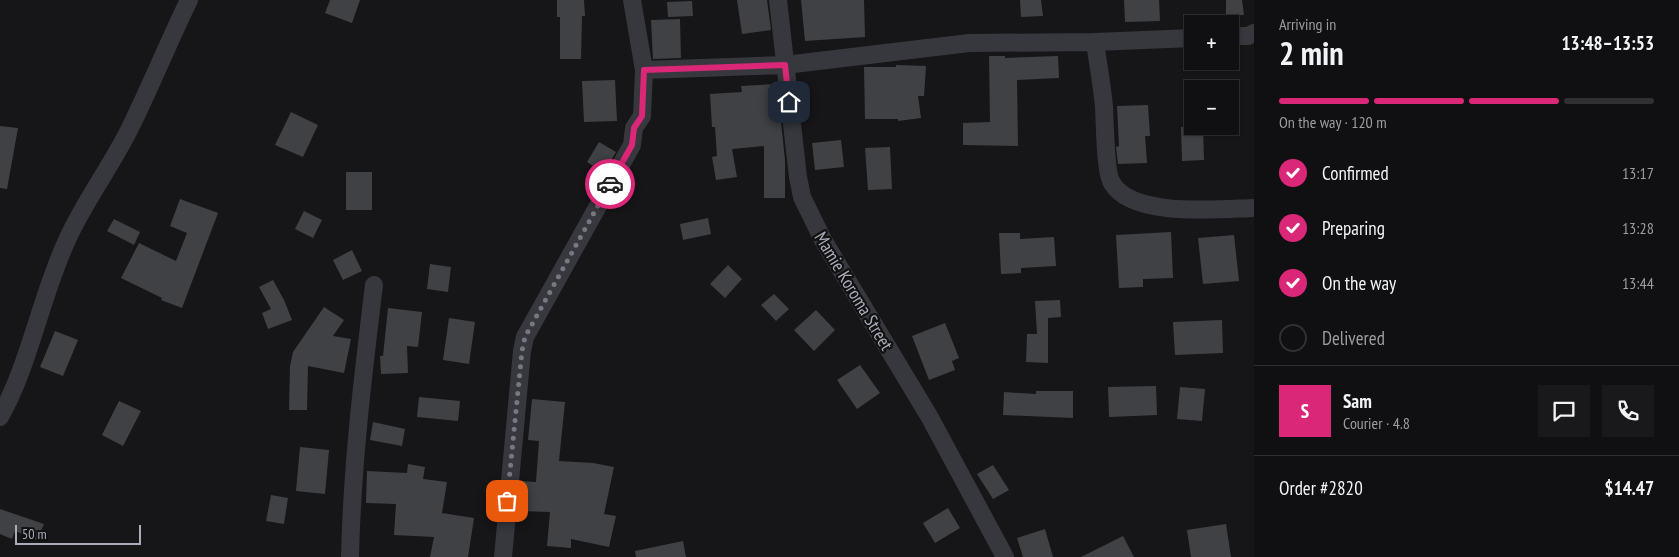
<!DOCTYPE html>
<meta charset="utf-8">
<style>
body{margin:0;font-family:"PT Sans Narrow",sans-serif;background:#19191b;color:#f1f3f6;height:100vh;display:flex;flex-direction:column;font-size:19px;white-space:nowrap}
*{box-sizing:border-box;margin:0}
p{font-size:16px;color:#9c9d9f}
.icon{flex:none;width:28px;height:28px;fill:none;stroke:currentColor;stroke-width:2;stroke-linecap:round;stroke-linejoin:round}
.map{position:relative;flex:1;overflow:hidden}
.details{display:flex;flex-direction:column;background:#101012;width:425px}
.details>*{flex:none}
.fabs{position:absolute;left:1184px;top:15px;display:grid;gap:10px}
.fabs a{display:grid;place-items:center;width:55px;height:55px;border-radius:0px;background:#101012;box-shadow:0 1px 4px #0004,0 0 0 1px #303032;font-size:25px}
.scale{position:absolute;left:15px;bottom:12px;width:126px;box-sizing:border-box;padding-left:5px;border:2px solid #a8adb8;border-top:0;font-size:14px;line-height:18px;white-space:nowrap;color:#a8adb8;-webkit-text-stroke:4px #111113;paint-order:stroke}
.pin{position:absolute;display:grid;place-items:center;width:42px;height:42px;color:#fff;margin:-21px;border-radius:10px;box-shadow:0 2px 8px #0006}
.courier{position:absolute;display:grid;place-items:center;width:50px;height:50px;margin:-25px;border:4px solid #db2777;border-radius:50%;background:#fff;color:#222;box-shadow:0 1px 6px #0007}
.overview em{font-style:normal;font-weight:600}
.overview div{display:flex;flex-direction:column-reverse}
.overview{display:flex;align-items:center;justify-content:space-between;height:85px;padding:0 25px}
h1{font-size:32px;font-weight:600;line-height:38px}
.bar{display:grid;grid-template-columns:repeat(4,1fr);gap:8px 5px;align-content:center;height:60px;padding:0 25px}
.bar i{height:6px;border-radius:4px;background:#303032}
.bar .on{background:#db2777}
.bar p{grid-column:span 4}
.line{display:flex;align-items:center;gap:12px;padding:0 25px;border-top:1px solid #303032}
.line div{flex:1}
.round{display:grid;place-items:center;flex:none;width:52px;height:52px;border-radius:0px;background:#19191b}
ol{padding:0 25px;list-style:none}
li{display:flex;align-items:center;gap:15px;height:55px}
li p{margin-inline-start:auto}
li .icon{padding:5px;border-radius:50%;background:#db2777;color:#fff;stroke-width:4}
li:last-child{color:#9c9d9f}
li i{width:28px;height:28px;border:2px solid #303032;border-radius:50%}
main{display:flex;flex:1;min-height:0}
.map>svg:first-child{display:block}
.building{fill:#404145}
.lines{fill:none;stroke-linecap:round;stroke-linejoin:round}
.street{stroke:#37383d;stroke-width:18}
.done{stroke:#757880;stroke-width:5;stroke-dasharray:0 9}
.route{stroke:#db2777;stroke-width:6}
.labels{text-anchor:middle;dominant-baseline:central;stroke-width:4.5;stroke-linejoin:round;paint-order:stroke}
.street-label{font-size:18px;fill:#a8adb8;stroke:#111113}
</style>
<main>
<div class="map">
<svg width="1254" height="557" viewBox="0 0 1254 557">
<rect width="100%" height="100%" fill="#161618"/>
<path class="building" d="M330,0H360L352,23L325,13Z
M557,0H584L585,16H582L581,59H560V17H557Z
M737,0H767L771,30L742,34Z
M801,0H864L865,37L805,41Z
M1020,0H1041L1043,16L1021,17Z
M1124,0H1159L1160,21L1125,22Z
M1226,0H1242L1244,15H1226Z
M692,1L693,16L668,17L667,2Z
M680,19L681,58L653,59L651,20Z
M989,56H1005V58L1058,56L1059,78L1017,80L1018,146L963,145V123L990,122Z
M896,65L926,66L924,96H918L921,118L898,121V119H865L864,67H896Z
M615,80L617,121L584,122L582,81Z
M777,84L785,160V198H764V146L732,149L737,177L716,180L712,157L717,156L715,127H712L710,94L742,92L741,86Z
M1148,105L1150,136H1145L1147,163L1118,164L1116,147L1119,146L1117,106Z
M291,112L318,125L303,157L275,145Z
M0,126L18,128L7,189L0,188Z
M1203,126L1204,160L1182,161L1181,127Z
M841,140L844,167L815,170L812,143Z
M599,142L616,152L604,173L587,162Z
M890,147L892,189L868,190L865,148Z
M346,172H372V210H346Z
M180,199L218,213L182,308L161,300L162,298L121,278L139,243L176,261L187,233L170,226Z
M304,211L322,220L313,238L295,229Z
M708,218L711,234L683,240L680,224Z
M114,219L140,232L134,245L107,231Z
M1171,232L1173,278L1143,279V287L1119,288L1116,235Z
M999,233H1020V239L1054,237L1056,266L1021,268V273L1001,274Z
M1234,235L1239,281L1203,284L1198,238Z
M352,250L362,271L343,280L333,260Z
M430,264L451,267L448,292L427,289Z
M728,265L742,279L725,298L710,284Z
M273,280L284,300L292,320L268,329L262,313L271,309L259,287Z
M774,294L789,309L776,321L761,305Z
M1060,300L1061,317L1048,318V363L1026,362L1027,334H1037L1035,301Z
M324,307L344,320L333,336L351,339L344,373L308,366L307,410H289L290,366L293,352Z
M388,308L422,312L418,347L407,346L408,373L381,374L380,356H383Z
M816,310L835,330L814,351L794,330Z
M449,318L475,322L469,364L443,360Z
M1222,320L1223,353L1175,355L1173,322Z
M945,323L959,358L952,361L955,370L929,380L912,336Z
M55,331L78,340L63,376L40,367Z
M860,365L880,393L857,409L837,380Z
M1156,386L1157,415L1109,417L1108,387Z
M1180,387L1205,389L1202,421L1177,419Z
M1036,391H1073V418L1003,415L1004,392L1036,394Z
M419,397L460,401L458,421L417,417Z
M532,399L565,402L559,461L593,463L614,467L604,514L616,516L609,547L571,539V548L547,546L550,512L518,511L521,481L536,482L539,441L528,440Z
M119,401L141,411L123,446L102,435Z
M373,422L405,429L402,446L370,440Z
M300,447L329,450L325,494L296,491Z
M408,464L425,467L423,479L447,482L442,513L474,518L468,557H430L434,537L394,535L396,504L366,503L367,471L407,473Z
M993,465L1009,490L993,499L977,474Z
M271,495L288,498L284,524L266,521Z
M948,508L960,528L935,543L923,523Z
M0,509L44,524L37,540L15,531L12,539L0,534Z
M1226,524L1231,557H1191L1187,530Z
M1045,529L1053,557H1023L1017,538Z
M1123,536L1134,557H1081Z
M683,541L686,557H636L635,551Z"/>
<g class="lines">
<path class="street" d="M778,0L798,177L802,197L823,240L929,416L1005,557
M1230,36H1248L1254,33
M1095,42C1098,64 1102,85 1104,107C1105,122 1105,173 1112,183C1132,218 1219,209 1254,208
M644,70L785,65L969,43L1095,42L1192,38
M0,417C30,363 41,296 67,240C85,200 113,164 132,124C152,83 169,41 189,0
M350,557C352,466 363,375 374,285
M503,557L522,351L525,337L632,145L634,128L642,116L644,70L632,0"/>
</g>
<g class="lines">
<path class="done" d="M507,501L522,351L525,337L610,184"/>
<path class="route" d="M610,184L632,145L634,128L642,116L644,70L785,65L789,102"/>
</g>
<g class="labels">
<g class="street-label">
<text transform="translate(854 291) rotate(59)">Mamie Koroma Street</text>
</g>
</g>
</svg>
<div class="fabs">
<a>+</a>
<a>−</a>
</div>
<div class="scale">50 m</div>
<div class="pin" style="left:507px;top:501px;background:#ea580c"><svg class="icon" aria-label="bag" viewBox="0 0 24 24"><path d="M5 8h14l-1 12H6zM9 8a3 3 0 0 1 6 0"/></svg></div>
<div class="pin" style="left:789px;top:102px;background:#1f2937"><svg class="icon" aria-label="home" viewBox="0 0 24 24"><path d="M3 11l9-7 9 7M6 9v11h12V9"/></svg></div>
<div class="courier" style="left:610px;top:184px"><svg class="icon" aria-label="car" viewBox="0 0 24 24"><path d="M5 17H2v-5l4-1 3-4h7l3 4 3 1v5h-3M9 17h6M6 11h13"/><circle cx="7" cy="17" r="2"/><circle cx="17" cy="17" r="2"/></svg></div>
</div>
<section class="details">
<div class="overview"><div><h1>2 min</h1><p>Arriving in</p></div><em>13:48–13:53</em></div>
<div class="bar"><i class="on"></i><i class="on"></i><i class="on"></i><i></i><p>On the way · 120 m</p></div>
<ol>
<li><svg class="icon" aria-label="check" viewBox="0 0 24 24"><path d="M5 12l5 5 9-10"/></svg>Confirmed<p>13:17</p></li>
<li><svg class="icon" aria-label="check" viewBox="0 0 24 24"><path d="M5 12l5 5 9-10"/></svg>Preparing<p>13:28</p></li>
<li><svg class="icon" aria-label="check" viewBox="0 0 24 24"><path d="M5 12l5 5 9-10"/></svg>On the way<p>13:44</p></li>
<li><i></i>Delivered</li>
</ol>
<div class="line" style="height:90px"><b class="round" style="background:#db2777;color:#fff">S</b><div><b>Sam</b><p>Courier · 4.8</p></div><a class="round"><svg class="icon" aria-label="chat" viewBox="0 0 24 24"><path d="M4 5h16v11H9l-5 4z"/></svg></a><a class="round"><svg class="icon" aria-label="phone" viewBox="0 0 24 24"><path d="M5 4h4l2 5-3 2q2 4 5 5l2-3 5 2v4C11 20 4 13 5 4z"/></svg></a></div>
<div class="line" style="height:65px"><div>Order #2820</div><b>$14.47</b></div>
</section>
</main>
